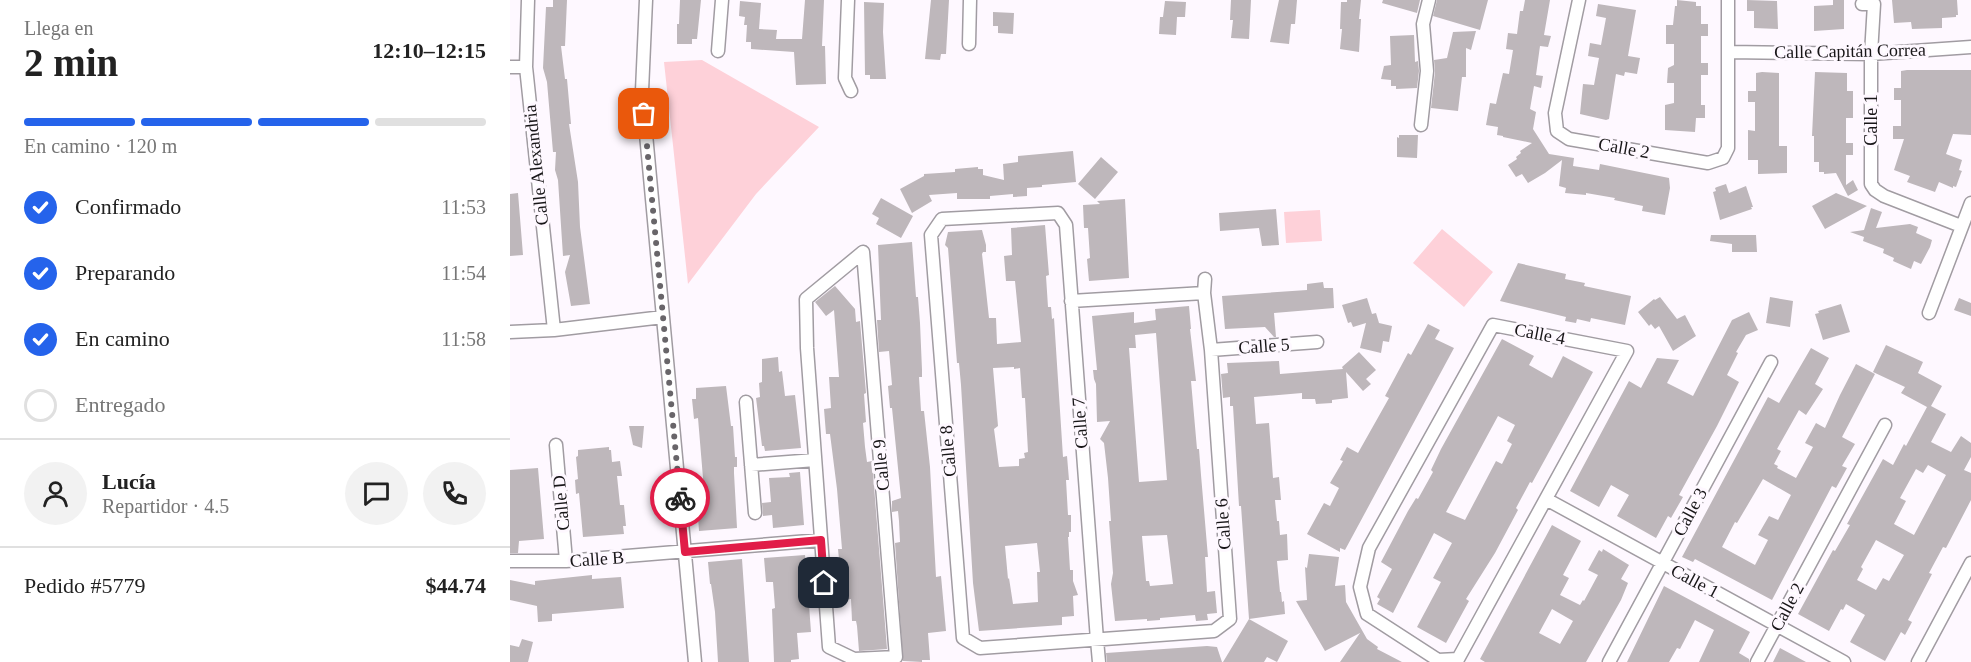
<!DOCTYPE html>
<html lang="es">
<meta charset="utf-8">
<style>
body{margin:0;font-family:"Times New Roman",serif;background:#f2f2f2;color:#222;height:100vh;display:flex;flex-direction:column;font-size:22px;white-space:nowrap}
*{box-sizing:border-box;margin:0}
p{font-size:20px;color:#767676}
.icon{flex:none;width:33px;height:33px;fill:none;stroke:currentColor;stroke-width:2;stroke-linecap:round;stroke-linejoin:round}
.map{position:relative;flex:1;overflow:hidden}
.side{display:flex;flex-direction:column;background:#fff;width:510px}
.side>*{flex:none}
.pin{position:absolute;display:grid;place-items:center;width:51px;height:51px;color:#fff;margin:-26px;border-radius:12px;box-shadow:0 3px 9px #0006}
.courier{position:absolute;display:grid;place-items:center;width:60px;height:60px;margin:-30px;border:4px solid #e11d48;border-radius:50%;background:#fff;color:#222;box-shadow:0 2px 8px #0007}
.summary em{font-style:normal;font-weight:700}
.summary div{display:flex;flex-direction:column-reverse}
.summary{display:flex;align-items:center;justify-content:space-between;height:102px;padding:0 24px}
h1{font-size:39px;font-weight:700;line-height:45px}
.bar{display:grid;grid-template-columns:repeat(4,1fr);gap:9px 6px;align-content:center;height:72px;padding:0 24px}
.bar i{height:8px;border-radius:4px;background:#e0e0e0}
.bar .current{background:#2563eb}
.bar p{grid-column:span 4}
.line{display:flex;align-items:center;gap:15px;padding:0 24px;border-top:2px solid #e0e0e0}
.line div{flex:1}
.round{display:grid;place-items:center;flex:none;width:63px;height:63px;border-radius:32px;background:#f2f2f2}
ol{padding:0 24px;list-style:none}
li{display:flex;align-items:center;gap:18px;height:66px}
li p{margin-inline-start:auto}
li .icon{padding:6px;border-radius:50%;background:#2563eb;color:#fff;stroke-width:4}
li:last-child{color:#767676}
li i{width:33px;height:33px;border:3px solid #e0e0e0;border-radius:50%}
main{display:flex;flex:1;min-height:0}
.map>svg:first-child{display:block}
.green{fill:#fed1d9}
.building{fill:#beb7bb;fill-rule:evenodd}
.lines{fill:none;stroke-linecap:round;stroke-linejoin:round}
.street-casing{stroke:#a19ca2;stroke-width:15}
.street{stroke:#fff;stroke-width:12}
.done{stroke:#686569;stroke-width:6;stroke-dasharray:0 10.8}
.route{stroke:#e11d48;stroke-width:8}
.labels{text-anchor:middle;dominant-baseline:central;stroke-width:6;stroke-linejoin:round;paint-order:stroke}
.street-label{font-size:18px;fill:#181618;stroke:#fef8ff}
</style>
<main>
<section class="side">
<div class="summary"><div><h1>2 min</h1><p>Llega en</p></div><em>12:10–12:15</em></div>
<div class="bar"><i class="current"></i><i class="current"></i><i class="current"></i><i></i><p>En camino · 120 m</p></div>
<ol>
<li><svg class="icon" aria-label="check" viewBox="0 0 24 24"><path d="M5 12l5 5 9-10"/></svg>Confirmado<p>11:53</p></li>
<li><svg class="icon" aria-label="check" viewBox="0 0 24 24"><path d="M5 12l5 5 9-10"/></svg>Preparando<p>11:54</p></li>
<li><svg class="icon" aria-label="check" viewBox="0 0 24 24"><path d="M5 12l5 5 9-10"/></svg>En camino<p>11:58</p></li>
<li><i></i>Entregado</li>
</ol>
<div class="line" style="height:108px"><a class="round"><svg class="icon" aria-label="person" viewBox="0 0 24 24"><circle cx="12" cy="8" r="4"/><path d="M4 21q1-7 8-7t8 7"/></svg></a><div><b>Lucía</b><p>Repartidor · 4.5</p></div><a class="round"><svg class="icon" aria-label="chat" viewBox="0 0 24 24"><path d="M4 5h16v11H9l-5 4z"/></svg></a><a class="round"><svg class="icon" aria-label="phone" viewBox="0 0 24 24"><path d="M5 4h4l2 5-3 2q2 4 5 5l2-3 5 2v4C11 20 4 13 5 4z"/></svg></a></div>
<div class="line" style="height:78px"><div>Pedido #5779</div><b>$44.74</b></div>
</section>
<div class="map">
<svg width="1461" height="662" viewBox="0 0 1461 662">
<rect width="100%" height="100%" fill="#fef8ff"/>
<path class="green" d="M192,60L309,127L246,194L178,284L154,62Z
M810,210L812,241L776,243L774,212Z
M932,229L983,272L954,307L903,263Z"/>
<path class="building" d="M43,0H57L55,46H51L55,79H57L61,124H59L68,182L70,227L80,304L61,306L55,272L60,255L53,256L48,180L45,170L46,152H43L37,82L33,68L36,7H43Z
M170,0H191L187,39H182V44H167V24H169Z
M295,0H314L312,46H315L316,84L286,85L284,52L241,49V42H236L237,25H234L235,17L229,16L230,1L251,3L249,29L267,30L266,39H292Z
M421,0H439L436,54H431L430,60L415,59Z
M721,0H741L739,39L721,38L723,20H720Z
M769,0H787L785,24H781L779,44L760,42Z
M837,0H851L849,19H851L849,52L830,49L832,29H830L831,2H837Z
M873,0H910L907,13L872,3Z
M927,0H978L970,30L923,16Z
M1015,0H1040L1034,35L1041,36L1038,47L1030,46L1026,75L1033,76L1031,88L1024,86L1020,109L1026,112L1023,129L1039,154L1064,158L1063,166L1089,170L1090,164L1159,178L1160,188L1155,215L1132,211L1133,206L1104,200L1105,198L1076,193V195L1055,193L1056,188L1049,186L1052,160L1035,173L1018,183L1012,174L1006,177L998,165L1007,159L1006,157L1011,153L1010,151L1022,143L993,137V136L987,135L988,127L976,125L980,103L986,104L993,73L999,74L1003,50L996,49L998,33L1007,34L1010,11H1013Z
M1167,0L1186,2V6H1191V24H1198V36H1191V63H1198V75H1191V105H1195V118H1186L1185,132L1155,130V105L1164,103V83H1157L1158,68L1164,65V44H1156V25H1163L1165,6H1167Z
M1237,0L1267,1L1268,29L1244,28V11H1237Z
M1323,0H1334V29L1304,31V6L1323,5Z
M1382,0H1447L1448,15H1446V17L1432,18V28L1402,29L1401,22L1384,23Z
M655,1L676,2L675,17H667L666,35L649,34L650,17H653Z
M354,2L374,3L373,32L376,79H360V75H355Z
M1088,4L1126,10L1118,56L1130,58L1127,74L1115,72L1114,76L1106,74L1099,119L1096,120L1070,114L1073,84L1084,85L1089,58L1078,56L1080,43L1091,45L1096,18L1086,16Z
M483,12L504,13L503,34L488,33V26H483Z
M966,31L961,50L956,48V77H952L948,111L921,108L925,72L924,60L937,58L943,32Z
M904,35L905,62L908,61L909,71L907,88L886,89V86H881V80L871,79L874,66L881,65L880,36Z
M1397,70H1461V135L1443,134L1436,154L1452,160L1449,170L1452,171L1451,173L1446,187L1443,186V188L1429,182L1425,192L1397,182L1400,176L1384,170L1394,139H1383V126H1391V100H1384V88H1391V71Z
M1252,72L1269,73V146H1277V173L1248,174V160H1238V130L1245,131V102H1238V91H1246V73Z
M1305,72L1337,73V91H1343V118H1336V143H1343V155H1336V185L1343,180L1348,190L1338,196L1326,173L1314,174V172H1309V162H1304V136H1302Z
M889,135H908L907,158L887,157V137L889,138Z
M563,151L566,182L532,185V187L517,188V196L503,197V194L480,196V199H447V193L419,195L422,201L402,213L390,189L414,176V174L445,172V169L468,167V169H473V175L494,180L493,164L508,162V156Z
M591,157L608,172L585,199L568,184Z
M1216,184L1219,193L1236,186L1243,207H1241L1242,209L1210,220L1203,192L1206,191L1205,188L1207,187Z
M8,193L13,255L0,256V194Z
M1326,193L1357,206L1315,229L1302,206Z
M371,198L403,216L391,238L366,224L369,218L362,214Z
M615,199L619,278L579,281L577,259L580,258L578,228H574L573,205L590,204L587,201Z
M1361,208L1372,212L1366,228L1400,224L1408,227L1406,233L1422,240L1420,247L1411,264L1404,261L1401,269L1383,261L1384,258L1373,253L1374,249L1353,241L1354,237L1340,232L1354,230Z
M766,209L769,245L752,246L749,228L710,231L709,213Z
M535,225L539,275L536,276L538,307H541L542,319L544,318L553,457L557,456L559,480H556L558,515H561V532H559V537H558L560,570H563V581L568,595L563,596L564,616L552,617V625L469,631L463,583L451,385L449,363H447L438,248L435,245L438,232L472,230L476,245V252H473L472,254L479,318H486L487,344L511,342L505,281H496L494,256L502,255L501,228ZM504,367V369L510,368L512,398H515L518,452L514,453L515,458L509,459V466L489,467L484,429L488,426L483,368ZM527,543L530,572H527L528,602L503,604L499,578L498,579L495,546Z
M1201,235H1246L1247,252H1222V244L1200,241Z
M402,242L406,297H408L410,323L412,370V377H409L411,411H414L420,467L426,577L431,576L436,631L418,633L420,660H412V662L393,661L385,543L390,542L389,521L388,511L382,512V501L391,498L382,408H380L378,386L382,385L379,351L369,352L367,320H371L368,245Z
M1008,263L1056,274L1055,279L1075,283L1074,286L1121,296L1115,325L1081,318L1080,322L1067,319L1066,323L1055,321L1056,317L990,301Z
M813,282L814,288H823L824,308L764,313L766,337H764L755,327L715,329L712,296L797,290V284Z
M325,286L345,309L346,322L350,321L356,393L354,394L356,422L353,423L355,447L357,462L362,461L377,649L349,651L347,626L346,621H342L341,599L333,600L328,549H332L327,489L320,434H316L314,409L321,408L319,377H329L324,310L316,316L305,302Z
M1150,297L1167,319L1175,315L1186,336L1163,351L1149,326L1145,329L1141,324L1139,326L1128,312L1144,299L1145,300Z
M1260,297L1283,301L1280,327L1256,323Z
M857,298L862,314L866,313L869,323L882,326L879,342L873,341L871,353L850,348L856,323L843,327L841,322L838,323L832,305Z
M1449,298L1461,303V316L1444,310Z
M1331,304L1340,332L1313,340L1305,314L1309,313L1308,311Z
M679,306L681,329H680L686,381H681L687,449H689L691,475L698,557H695L697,592L705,591L707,613L697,614L698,620L686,621L685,615L650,618V620L637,621V619L605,621L601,584L603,573L599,521H601L598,478L594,443L590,439L600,421L587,422L586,384L584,379L583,370H587L582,316L624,312V323L646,320L645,309ZM646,333L657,480L629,482L619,348H626L625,335ZM657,535L663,584L640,586L639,581H636L632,536Z
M1239,312L1248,330L1236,335L1226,352L1228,353L1217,375L1229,382L1207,426L1169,495L1173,497L1161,518L1158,516L1146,538L1107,516L1119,495L1101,485L1089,507L1060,491L1119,381L1131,388L1147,358L1169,360L1157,383L1183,396L1222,320Z
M918,324L930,330L925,339L944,348L835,550L830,548V552L797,534L814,503L820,506L829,488L820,483L833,461L830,460L837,447L848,453L879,398L875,396L898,353L901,355Z
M992,339L1024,356L1019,365L1042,378L1053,356L1083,372L1022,483L1020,482L1006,508L1008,510L985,553L956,599L959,601L936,643L907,627L931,582L923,578L942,543L924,533L883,613L867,604L870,599L867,597L882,569L871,562L898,511L906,498L908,499L923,472L921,470L931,449ZM988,416L1005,425L997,441L1002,444L992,464L986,461L955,520L936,512Z
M1376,345L1413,362L1408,373L1432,386L1421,406L1436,414L1421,442L1441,452L1451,436L1461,443V457L1454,470L1461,473V500L1436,548L1433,547L1419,573L1422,574L1398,620L1402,622L1395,635L1391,632L1375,661L1340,642L1355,615L1336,604L1333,610L1331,609L1319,631L1288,614L1323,550L1325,551L1340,525L1337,524L1373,459L1383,465L1394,444L1396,446L1417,407L1391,393L1395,387L1363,372ZM1418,465L1436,475L1404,535L1384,524L1396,501L1390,498L1406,469L1413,473ZM1366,540L1394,555L1379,581L1373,578L1366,590L1347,580L1353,569L1351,567Z
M1301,348L1319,358L1305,384L1313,389L1296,415L1289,410L1267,449L1271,451L1264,464L1268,466L1267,468L1286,478L1303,447L1295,443L1306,423L1315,428L1330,395L1346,364L1365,374L1332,437L1345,444L1332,466L1337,468L1326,488L1322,486L1262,600L1185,559L1183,562L1172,557L1258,397L1269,403ZM1253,479L1281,495L1268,520L1259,516L1248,535L1258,540L1245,565L1212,547L1225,522L1227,523Z
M849,352L866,370L856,379L861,384L853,391L836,372L838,398L822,400V403L806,404L805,399H792V393L744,397L746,424L759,423L763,478L769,477L771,500H765L767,521H769L770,535L777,534L778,560L767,561L770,592H771L772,602L774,601L775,614L739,619L778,641L767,662L757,657L754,662H713L739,619L731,506H729L723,406H720V397L713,398L711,374L718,373L717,363L769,361L770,374L833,369L832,367Z
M268,357L269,372L272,371L275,396L285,395L291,448L255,451L254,446H252L246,398L250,397L249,383L252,382V359Z
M216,386L221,426H223L225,457H227V467H224V473L227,528L189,531L187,502H195L188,418L184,419L182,399H186V388Z
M119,426H134L132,448L123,445Z
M99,447V450H101L102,462L110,461L112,476H107L110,505H114L116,526H113L114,534L73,537L69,493L66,494L65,480L68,479L66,457L68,456V450Z
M28,468L34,539L9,541L8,553H0V470Z
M290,472L294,525L263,528L262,515L253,516L252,503L261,502L259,478L280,477L279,473Z
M1042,525L1071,541L1053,575L1059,578L1050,595L1070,605L1073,600L1074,601L1088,575L1078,570L1089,550L1092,552L1093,549L1119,565L1111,579L1118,583L1111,600L1076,662H975L970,659ZM1042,609L1063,621L1050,644L1029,633Z
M799,554L829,557L825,586L835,585L836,602L857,639L868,647L867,649L892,662H830L850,633L815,651L786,601L797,600L795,567L797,568Z
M295,555L301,604L299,605L301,632L287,633L289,659L281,660V662H264L262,609L265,608L263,582H256L254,558Z
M232,559L239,662H208L205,612L201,584H200L198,562Z
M82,575V579L111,577L114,608L42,614V621L28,622L27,606L0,600V580L25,585V581Z
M1154,586L1240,632L1229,653L1239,659V662H1189L1204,630L1185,620L1170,649L1167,648L1159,662H1117Z
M12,639L23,642L18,662H0V645L9,647Z
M697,646L707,647L712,662H597L596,653Z
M1270,648L1296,662H1263Z"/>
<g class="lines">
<defs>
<path id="street" d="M18,0L16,67L44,330
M136,0L132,91L185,662
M338,0L335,78L341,91
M1069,0L1045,113L1047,131L1059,139L1198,163L1213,158L1218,148V0
M1352,4H1364L1361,54V184L1365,190L1374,196L1451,226
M459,44L460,0
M208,51L212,0
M1219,52L1361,54L1461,47
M0,67H16
M911,125L917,71L913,24L919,0
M353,252L386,657L344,659L319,647L297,348L296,299Z
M561,301L694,293
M1419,313L1461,203
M983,325L1117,351L948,659L928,660L857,614L850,587L859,548Z
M0,332L44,330L153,317
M701,350L807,342
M236,402L245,513
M46,445L56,561
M241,465L305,460
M1036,499L1334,662
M0,561H56L311,540
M589,662L587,640L556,225L548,213L432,219L421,235L453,638L470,648L704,631L720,619L701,350L694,293L695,279
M1099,662L1261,362
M1247,662L1375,425
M1408,662L1461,563"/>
</defs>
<use href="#street" class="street-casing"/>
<use href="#street" class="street"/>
</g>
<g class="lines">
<path class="done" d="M134,114L170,498"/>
<path class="route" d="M170,498L175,552L311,540L314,583"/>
</g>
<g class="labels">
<g class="street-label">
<text transform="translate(1340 51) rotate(-1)">Calle Capitán Correa</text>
<text transform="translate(1361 120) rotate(-90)">Calle 1</text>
<text transform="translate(1114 148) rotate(10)">Calle 2</text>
<text transform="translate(26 165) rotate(-96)">Calle Alexandria</text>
<text transform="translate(1030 334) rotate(11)">Calle 4</text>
<text transform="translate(754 346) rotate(-4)">Calle 5</text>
<text transform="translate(570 423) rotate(-94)">Calle 7</text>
<text transform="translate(438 451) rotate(-95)">Calle 8</text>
<text transform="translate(371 465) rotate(-95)">Calle 9</text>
<text transform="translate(51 503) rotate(-95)">Calle D</text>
<text transform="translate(1180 512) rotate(-62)">Calle 3</text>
<text transform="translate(713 524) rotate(-94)">Calle 6</text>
<text transform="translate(87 559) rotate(-4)">Calle B</text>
<text transform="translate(1185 581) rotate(28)">Calle 1</text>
<text transform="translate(1277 607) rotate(-62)">Calle 2</text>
</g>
</g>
</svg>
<div class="pin" style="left:134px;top:114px;background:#ea580c"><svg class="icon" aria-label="bag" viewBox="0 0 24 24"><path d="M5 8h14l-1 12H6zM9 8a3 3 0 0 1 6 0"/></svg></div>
<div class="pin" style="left:314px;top:583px;background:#1f2937"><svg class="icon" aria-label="home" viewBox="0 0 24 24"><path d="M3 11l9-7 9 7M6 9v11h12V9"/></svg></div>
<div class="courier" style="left:170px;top:498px"><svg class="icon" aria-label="bike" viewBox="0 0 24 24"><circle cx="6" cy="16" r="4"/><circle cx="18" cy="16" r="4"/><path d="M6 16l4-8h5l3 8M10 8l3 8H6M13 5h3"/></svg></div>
</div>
</main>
